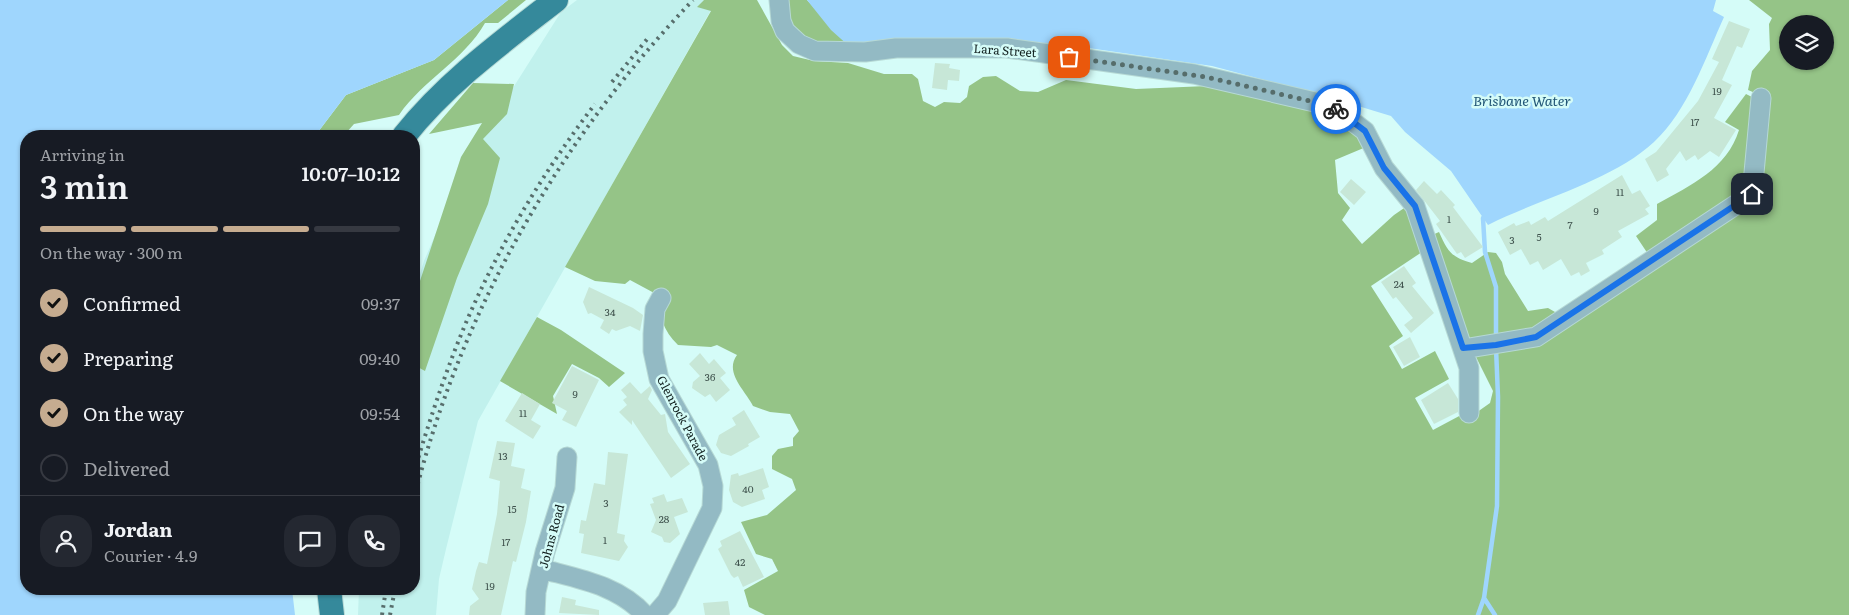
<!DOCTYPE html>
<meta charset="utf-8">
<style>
body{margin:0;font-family:Literata,serif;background:#242831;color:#f1f3f6;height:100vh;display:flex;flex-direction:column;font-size:19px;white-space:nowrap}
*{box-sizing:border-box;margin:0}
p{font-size:16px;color:#9ea1a6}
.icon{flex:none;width:28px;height:28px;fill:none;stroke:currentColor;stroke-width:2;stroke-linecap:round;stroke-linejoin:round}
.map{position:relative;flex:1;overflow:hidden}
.sheet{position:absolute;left:20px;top:130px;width:400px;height:465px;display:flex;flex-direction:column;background:#171b24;border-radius:20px;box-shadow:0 1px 4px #0004}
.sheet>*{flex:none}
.controls{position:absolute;left:1779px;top:15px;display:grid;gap:10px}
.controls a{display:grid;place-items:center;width:55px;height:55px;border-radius:50%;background:#171b24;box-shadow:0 1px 4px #0004;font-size:25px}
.pin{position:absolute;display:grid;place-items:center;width:42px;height:42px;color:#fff;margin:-21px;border-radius:10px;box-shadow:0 2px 8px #0006}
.courier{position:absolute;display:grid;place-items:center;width:50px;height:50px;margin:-25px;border:4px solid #1a73e8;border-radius:50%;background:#fff;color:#222;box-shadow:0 1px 6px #0007}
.head em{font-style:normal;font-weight:600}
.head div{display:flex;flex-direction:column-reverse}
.head{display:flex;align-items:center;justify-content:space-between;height:85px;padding:0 20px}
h1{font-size:32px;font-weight:600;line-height:38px}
.bar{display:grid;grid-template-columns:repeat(4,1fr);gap:8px 5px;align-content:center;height:60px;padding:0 20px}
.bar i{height:6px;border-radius:4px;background:#363941}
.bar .on{background:#c6ac90}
.bar p{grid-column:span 4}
.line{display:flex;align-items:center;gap:12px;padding:0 20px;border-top:1px solid #363941}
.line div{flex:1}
.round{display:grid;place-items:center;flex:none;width:52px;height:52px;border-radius:20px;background:#242831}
ol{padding:0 20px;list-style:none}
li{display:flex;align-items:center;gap:15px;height:55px}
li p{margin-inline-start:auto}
li .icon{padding:5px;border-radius:50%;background:#c6ac90;color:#111;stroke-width:4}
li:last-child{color:#9ea1a6}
li i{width:28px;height:28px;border:2px solid #363941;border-radius:50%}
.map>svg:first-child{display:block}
.built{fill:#c1f1ed}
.forest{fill:#95c487;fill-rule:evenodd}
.water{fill:#9fd6fd}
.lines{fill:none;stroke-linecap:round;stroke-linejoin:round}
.stream{stroke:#9fd6fd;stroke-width:4.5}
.building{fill:#c7e7d7}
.minor-casing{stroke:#b6d9d5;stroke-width:21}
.major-casing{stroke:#b6d9d5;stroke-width:26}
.minor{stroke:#93bac4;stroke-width:19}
.major{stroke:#35899b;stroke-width:24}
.rail{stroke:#576e6c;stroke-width:4;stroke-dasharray:2.5 5;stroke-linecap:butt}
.done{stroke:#566d6b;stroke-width:5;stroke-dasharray:0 9}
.route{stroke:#1a73e8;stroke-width:6}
.labels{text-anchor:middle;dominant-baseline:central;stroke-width:5;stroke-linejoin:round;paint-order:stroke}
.number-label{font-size:10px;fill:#3f524d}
.street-label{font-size:12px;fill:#12201f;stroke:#d5fcf8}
.water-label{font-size:14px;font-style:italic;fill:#215576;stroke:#d5fcf8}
</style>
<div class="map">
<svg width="1849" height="615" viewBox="0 0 1849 615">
<rect width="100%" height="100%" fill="#d5fcf8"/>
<path class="built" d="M577,0H704L698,7L711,10L478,421L446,549L439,579L436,615H358L359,589H414V294L424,261L455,189L485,132L561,12Z"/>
<path class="forest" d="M508,0H526L498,23H485C464,60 423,80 399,115L354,124L346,133L376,132L367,136H315L346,95L434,60Z
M704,0H757L782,45L793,56L814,61L848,63L884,74H912L918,79L923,101L935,107L944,102L960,103L967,97L969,86L983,77L996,76L1020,91L1038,92L1066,80L1136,89L1207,86L1329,111L1359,133L1366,147L1335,160L1338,193L1350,208L1342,220L1362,244L1394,215L1410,204L1425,250L1371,286L1403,336L1389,346L1402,369L1435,351L1449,379L1415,398L1433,430L1463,414L1473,415L1490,403L1493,391L1473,351L1508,345L1754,197L1760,95L1748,90L1752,71L1770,50L1769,24L1772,18L1749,0H1849V615H765L749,607L744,590L778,571L772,559L756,554L741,522L767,515L796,490L792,479L772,469V456L778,449L793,446V438L799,431L790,414L770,412L753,406C745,390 724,373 737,355L717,345L711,347L678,345C663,331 659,314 656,294L630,280L625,284L595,281L565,267L711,11L697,7ZM1788,24H1825V61H1788Z
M786,0H807L850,47H832L796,37L784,10Z
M473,83L514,84L507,114L483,139L500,158L488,204L457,278L425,371L414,365L418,287L461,157L482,123L429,134Z
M1746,94L1758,100L1749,193L1650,257L1636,236L1657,220V204C1691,185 1727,169 1739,130L1725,122Z
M1439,232C1448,252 1451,257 1472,263L1488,252L1496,253L1502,262L1505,274L1528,311L1548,308L1562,316L1534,334L1467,344L1430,236Z
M537,317L561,330L625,373L609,387L599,378L572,364L553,396L557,414L500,381Z"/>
<path class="water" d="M0,0H508L434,60L346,95L315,136H26V589H292L295,615H0Z
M807,0H1716L1713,11L1724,17C1705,59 1688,110 1654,142C1612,181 1539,199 1488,225L1451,171L1405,132L1391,116L1335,99L1212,66L1068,45L1050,47H850L831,30Z"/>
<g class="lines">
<path class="stream" d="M1483,218L1485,252L1496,287V338
M1484,598L1495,615
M1478,615L1484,598L1497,506L1498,397L1496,348"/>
</g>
<path class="building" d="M1729,21L1750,29L1742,48L1737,46L1722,80L1732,85L1714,118L1736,130L1719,157L1710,151L1698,160L1695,155L1686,161L1680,151L1666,169L1669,175L1657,182L1645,159L1656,152L1698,101L1719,62L1712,59Z
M935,63L950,64L949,68L960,70L959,81L948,80L947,90L932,88Z
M1622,175L1632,194L1640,190L1650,206L1645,209L1649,214L1618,231L1622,237L1602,250L1604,254L1586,263L1590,271L1581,276L1579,272L1571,276L1561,259L1543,270L1538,261L1530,265L1521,249L1510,255L1498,232L1514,223L1516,226L1529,221L1531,225L1545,217L1548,221Z
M1351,179L1366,192L1354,205L1340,192Z
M1424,181L1437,194L1441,190L1455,205L1453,207L1483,247L1465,258L1461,252L1457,254L1436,224L1440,221L1416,190Z
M1404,266L1416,283L1412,286L1434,313L1411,333L1404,325L1413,318L1396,297L1393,299L1381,282Z
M589,287L633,308L643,315L640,331L630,326L616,331L612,329L609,334L600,328L604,320L591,313L588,314L583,302Z
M1410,337L1420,357L1404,366L1393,347Z
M700,353L709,364L714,359L726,373L720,378L730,390L716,402L710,394L705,397L692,388L693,382L700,376L689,364Z
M572,366L599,380L576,427L562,420L567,411L552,403Z
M630,382L641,394L650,386L652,390L648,399L661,415L665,414L668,432L690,464L671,478L632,420V425L619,412L627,405L623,400L627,397L621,390Z
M1448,383L1458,399V412L1434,424L1421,400Z
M522,393L540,404L531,420L541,426L533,439L505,421Z
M744,410L760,437L748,444L749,446L731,456L721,453L716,445L719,435L736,425L732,418Z
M497,441L515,443L511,466L525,469L521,488L531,491L526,522L516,562L513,561L501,615H469L470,606L479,599L472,589L476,571L479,562L487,564L497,514L500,481L489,478Z
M608,452L628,454L617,533L625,535L624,541L628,547L619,561L581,553L584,534L579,533L581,520L586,521L594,483L605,485Z
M763,468L769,487L762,490L765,499L742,507L733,502L729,490L731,475L738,473L739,476Z
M664,494L667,502L682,498L688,512L674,517L680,534L670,543L664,542L662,537L651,532L656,520L650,504L654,503L652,498Z
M740,531L764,577L743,587L738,576L734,578L731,575L718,549L722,546L720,541Z
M562,597L576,600L575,605L599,610V615L559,613Z
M728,601L730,615H705L703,603Z"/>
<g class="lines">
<defs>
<path id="minor" d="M779,0L781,21L785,31L799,44L815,51L865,52L896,48H1007L1194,74L1332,106L1365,131L1384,168L1415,206L1469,368V413
M1463,349L1536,337L1752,194L1761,98
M542,569C579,579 618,585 645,615
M535,615L536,592L545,552L565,488L567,457
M655,615L667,601L712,508L713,486L708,465L659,379L653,351V334L655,309L661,298"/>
<path id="major" d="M404,136C447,82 502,42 556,0
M329,589L332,615"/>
</defs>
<use href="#minor" class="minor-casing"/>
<use href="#major" class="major-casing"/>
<use href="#minor" class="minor"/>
<use href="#major" class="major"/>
<path class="rail" d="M612,82L648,38
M414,472C429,422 445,373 465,325C498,247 544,171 595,104
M414,499C460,312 560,139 693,0
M382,615L386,589
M390,615L395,589"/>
</g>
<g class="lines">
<path class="done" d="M1069,57L1206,77L1332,106L1336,109"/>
<path class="route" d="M1336,109L1365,131L1384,168L1415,206L1463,348L1496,345L1536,337L1752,194"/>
</g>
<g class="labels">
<g class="number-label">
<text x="1717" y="90">19</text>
<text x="1695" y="121">17</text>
<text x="1620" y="191">11</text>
<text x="1596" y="210">9</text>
<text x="1449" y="218">1</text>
<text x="1570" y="224">7</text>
<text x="1539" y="236">5</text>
<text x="1512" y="239">3</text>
<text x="1399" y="283">24</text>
<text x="610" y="311">34</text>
<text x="710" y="376">36</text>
<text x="575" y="393">9</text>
<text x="523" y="412">11</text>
<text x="503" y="455">13</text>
<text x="748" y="488">40</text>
<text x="606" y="502">3</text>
<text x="512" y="508">15</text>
<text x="664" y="518">28</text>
<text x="605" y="539">1</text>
<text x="506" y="541">17</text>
<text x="740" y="561">42</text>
<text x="490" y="585">19</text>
</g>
<g class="street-label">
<text transform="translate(1005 50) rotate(4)">Lara Street</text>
<text transform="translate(683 418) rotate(62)">Glenrock Parade</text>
<text transform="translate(551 536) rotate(-75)">Johns Road</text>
</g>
<g class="water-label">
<text x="1522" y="100">Brisbane Water</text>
</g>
</g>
</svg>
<div class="controls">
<a><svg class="icon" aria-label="layers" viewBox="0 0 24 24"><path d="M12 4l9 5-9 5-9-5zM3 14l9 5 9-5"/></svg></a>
</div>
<div class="pin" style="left:1069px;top:57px;background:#ea580c"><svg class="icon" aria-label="bag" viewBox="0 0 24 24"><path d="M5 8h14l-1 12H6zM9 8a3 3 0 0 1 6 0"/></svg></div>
<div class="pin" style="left:1752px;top:194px;background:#1f2937"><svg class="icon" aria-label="home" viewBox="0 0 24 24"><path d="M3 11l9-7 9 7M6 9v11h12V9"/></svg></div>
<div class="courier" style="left:1336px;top:109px"><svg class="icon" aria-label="bike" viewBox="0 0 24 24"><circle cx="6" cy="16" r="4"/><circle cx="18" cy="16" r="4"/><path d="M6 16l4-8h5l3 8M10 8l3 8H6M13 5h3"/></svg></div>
<section class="sheet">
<div class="head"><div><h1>3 min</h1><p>Arriving in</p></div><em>10:07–10:12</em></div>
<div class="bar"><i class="on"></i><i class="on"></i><i class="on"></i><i></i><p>On the way · 300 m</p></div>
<ol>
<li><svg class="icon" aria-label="check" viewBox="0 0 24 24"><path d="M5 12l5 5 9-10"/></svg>Confirmed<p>09:37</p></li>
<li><svg class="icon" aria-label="check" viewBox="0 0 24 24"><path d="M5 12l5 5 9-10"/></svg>Preparing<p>09:40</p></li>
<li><svg class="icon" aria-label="check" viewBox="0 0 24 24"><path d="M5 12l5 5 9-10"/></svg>On the way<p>09:54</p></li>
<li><i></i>Delivered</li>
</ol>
<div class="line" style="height:90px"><a class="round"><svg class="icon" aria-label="person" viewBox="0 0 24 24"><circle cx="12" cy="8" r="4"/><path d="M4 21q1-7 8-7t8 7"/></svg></a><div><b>Jordan</b><p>Courier · 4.9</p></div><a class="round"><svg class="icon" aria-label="chat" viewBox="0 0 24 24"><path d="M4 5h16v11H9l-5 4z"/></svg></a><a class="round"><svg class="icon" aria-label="phone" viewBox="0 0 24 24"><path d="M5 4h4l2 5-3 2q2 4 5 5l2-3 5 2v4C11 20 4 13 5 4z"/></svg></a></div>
</section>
</div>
